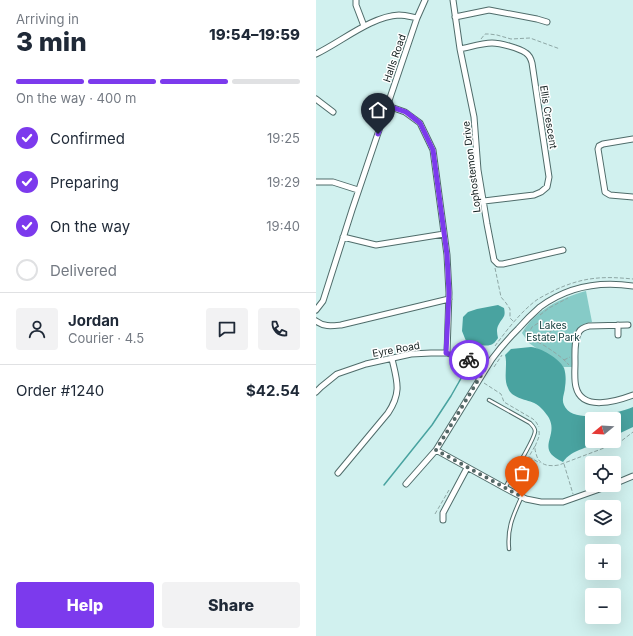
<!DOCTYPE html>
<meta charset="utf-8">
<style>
body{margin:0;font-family:Inter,sans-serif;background:#f2f2f3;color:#1f2937;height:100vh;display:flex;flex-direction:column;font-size:15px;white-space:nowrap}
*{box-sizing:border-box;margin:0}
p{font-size:13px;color:#747a83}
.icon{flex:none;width:22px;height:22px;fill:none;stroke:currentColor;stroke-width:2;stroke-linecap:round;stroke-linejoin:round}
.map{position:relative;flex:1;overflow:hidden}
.details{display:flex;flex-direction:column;background:#fff;width:316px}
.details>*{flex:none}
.needle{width:26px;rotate:252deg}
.buttons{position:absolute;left:269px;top:412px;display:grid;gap:8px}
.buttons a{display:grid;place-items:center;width:36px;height:36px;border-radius:4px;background:#fff;box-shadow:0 4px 16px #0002;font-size:20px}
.pin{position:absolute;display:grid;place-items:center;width:34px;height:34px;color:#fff;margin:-41px -17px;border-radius:50% 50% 50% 0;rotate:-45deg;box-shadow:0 0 4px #0007}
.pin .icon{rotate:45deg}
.courier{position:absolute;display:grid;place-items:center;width:40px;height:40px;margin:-20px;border:3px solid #7c3aed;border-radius:50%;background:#fff;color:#222;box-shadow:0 1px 5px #0007}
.headline em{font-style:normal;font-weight:800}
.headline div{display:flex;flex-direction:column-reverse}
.headline{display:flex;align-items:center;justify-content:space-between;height:68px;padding:0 16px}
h1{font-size:26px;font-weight:800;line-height:30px}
.bar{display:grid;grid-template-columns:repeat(4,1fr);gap:6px 4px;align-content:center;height:48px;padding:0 16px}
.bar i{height:5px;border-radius:3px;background:#e0e1e3}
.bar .selected{background:#7c3aed}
.bar p{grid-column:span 4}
.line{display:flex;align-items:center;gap:10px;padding:0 16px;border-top:1px solid #e0e1e3}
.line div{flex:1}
.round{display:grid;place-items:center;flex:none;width:42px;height:42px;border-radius:4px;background:#f2f2f3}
ol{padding:0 16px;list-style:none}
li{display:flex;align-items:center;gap:12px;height:44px}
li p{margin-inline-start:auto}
li .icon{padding:4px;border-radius:50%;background:#7c3aed;color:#fff;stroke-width:4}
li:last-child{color:#747a83}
li i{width:22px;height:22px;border:2px solid #e0e1e3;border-radius:50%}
.button{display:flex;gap:8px;margin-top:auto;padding:8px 16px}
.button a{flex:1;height:46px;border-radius:4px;background:#7c3aed;color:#fff;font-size:16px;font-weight:800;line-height:46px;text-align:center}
.button a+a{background:#f2f2f3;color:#1f2937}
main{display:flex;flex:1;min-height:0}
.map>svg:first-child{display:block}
.green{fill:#86cbc7}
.water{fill:#49a3a0}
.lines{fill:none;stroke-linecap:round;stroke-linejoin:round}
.stream{stroke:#49a3a0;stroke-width:1.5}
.lane-casing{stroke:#4f6c6a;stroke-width:4.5}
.street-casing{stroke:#4f6c6a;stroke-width:7}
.path{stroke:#8ea7a5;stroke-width:1;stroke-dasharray:4 2;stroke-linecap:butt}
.lane{stroke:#fff;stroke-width:2.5}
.street{stroke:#fff;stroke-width:5}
.done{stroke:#546766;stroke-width:4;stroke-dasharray:0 7.2}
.route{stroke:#7c3aed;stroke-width:5}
.labels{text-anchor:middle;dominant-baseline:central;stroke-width:3;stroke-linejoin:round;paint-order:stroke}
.street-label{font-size:10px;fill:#111d1d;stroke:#fff}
.park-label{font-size:10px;fill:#0f3a39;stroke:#fff}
</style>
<main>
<section class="details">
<div class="headline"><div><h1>3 min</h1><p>Arriving in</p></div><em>19:54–19:59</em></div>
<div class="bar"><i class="selected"></i><i class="selected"></i><i class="selected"></i><i></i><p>On the way · 400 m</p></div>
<ol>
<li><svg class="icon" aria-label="check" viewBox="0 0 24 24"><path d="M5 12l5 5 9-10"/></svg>Confirmed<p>19:25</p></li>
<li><svg class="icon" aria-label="check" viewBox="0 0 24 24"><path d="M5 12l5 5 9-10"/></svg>Preparing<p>19:29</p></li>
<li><svg class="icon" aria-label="check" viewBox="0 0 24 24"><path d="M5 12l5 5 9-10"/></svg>On the way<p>19:40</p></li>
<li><i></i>Delivered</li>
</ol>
<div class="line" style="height:72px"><a class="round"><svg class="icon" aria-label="person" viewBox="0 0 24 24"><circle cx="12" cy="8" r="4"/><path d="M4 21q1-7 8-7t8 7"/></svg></a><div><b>Jordan</b><p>Courier · 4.5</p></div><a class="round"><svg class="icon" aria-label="chat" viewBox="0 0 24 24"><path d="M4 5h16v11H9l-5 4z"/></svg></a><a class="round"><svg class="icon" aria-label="phone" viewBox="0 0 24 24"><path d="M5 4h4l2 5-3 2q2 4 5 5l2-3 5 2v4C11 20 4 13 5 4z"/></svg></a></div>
<div class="line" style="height:52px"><div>Order #1240</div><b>$42.54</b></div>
<div class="button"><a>Help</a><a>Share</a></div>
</section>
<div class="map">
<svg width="317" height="636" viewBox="0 0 317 636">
<rect width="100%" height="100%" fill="#d1f1ef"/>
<path class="green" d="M270,291L276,322C252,325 257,349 257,367H247L213,343L206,333C219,310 245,298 270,291Z"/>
<path class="water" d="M182,305L188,308C190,317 187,317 183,324C180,329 181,333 182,338C180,341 177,345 174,345C168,347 156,343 150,341L146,331L147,317L152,312L161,309Z
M215,347C225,348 243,358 248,368C250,374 250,381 249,387C249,393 245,399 248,405C256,425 302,413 317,407V427L298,436V419H276V441H288C275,447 256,449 247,462C218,449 243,437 233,418C230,413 225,407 220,404C211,399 196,399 192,388C187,378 192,365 189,355L195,349Z"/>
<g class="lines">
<path class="stream" d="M158,354L161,344
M68,485L116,425L135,396L152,366"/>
<defs>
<path id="lane" d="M173,400L214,423C216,425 219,428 219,431C219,440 194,478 189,488
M193,549C191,528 197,516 205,498"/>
<path id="street" d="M40,0V5L48,26
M137,0L144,49L158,117L162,170L171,224L178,260L182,264H187L247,250
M139,17L173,10L221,19L231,22
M144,49C154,47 166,43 176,43C184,43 203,48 210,53C213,55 215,59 216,63L233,177L231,187L225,192L218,195L168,201
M0,54C25,42 56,16 83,15C89,15 96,17 101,18
M0,99L17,112
M72,106L89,112L104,123L117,150L131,255L133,293L131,353
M317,139L287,144L283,146L282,149L289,192L294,195L317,197
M0,182H17L42,190
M27,237L60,245L128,234
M0,310L7,301L36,210L101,18L109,0
M0,321C8,327 15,326 25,325L133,299
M302,325V335
M312,325L273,326C269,327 265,328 263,332C258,340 259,353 259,363C259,370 258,380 260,387C266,412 301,401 317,395
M0,392L5,387L21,374L50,364L95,354L115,353H131L146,358L170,367
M120,450L189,488L210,499L225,502H247L295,485
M22,473L72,413C86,392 81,381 76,359
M90,484L120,450L176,359C184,348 193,338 202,329C209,321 216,314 224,307C251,287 284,281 317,286
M298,484L317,476
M127,520V513L151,468"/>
</defs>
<use href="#lane" class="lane-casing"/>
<use href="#street" class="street-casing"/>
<path class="path" d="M165,39L169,34H173L181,35L195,39L214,38L244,49
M179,268L185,297L190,303L194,309V318L198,322
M224,315L233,308L252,298
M209,330C215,341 219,340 229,346C238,352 246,357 253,365
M212,335L216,327L227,320L236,330L224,343
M179,346C190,331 203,314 218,302C224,297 232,294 239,290C267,277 287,276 317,279
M137,347L140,349L164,358H168L172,355
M248,360L254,357
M178,367L186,355
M168,383L185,394L188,402L217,419L220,422L223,427
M223,431C224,438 221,440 219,447C219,449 219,451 220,453C222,465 232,467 243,465L304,442L317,432
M213,457L224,463
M248,464L257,494
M196,486L219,446
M119,514L133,490"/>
<use href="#lane" class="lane"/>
<use href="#street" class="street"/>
</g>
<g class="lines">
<path class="done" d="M153,360L170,367L120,450L206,497"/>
<path class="route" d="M62,134L72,106L90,112L104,123L117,150L131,255L133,293L130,353L153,360"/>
</g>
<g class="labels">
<g class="street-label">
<text transform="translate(78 58) rotate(-71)">Halls Road</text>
<text transform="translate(233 117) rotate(81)">Ellis Crescent</text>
<text transform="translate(155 167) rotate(-97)">Lophostemon Drive</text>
<text transform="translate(80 349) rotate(-10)">Eyre Road</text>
</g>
<g class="park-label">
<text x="237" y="325">Lakes<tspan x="237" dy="12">Estate Park</tspan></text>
</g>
</g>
</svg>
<div class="buttons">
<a><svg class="needle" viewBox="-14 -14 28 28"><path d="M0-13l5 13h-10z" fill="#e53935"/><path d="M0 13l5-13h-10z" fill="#747a83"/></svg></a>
<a><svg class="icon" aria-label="locate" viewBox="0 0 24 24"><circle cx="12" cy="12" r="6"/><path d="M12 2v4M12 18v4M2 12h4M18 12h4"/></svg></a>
<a><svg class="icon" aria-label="layers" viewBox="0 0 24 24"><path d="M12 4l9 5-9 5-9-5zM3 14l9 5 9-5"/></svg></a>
<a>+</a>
<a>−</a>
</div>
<div class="pin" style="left:206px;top:497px;background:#ea580c"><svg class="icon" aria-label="bag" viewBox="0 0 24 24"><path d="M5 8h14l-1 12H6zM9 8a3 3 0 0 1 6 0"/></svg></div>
<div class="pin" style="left:62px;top:134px;background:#1f2937"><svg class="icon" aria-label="home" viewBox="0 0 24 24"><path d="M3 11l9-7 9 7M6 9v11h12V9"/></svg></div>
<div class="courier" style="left:153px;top:360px"><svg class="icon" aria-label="bike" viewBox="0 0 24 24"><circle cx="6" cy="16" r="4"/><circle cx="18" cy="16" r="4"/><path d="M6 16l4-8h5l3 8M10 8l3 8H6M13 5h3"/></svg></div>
</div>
</main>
